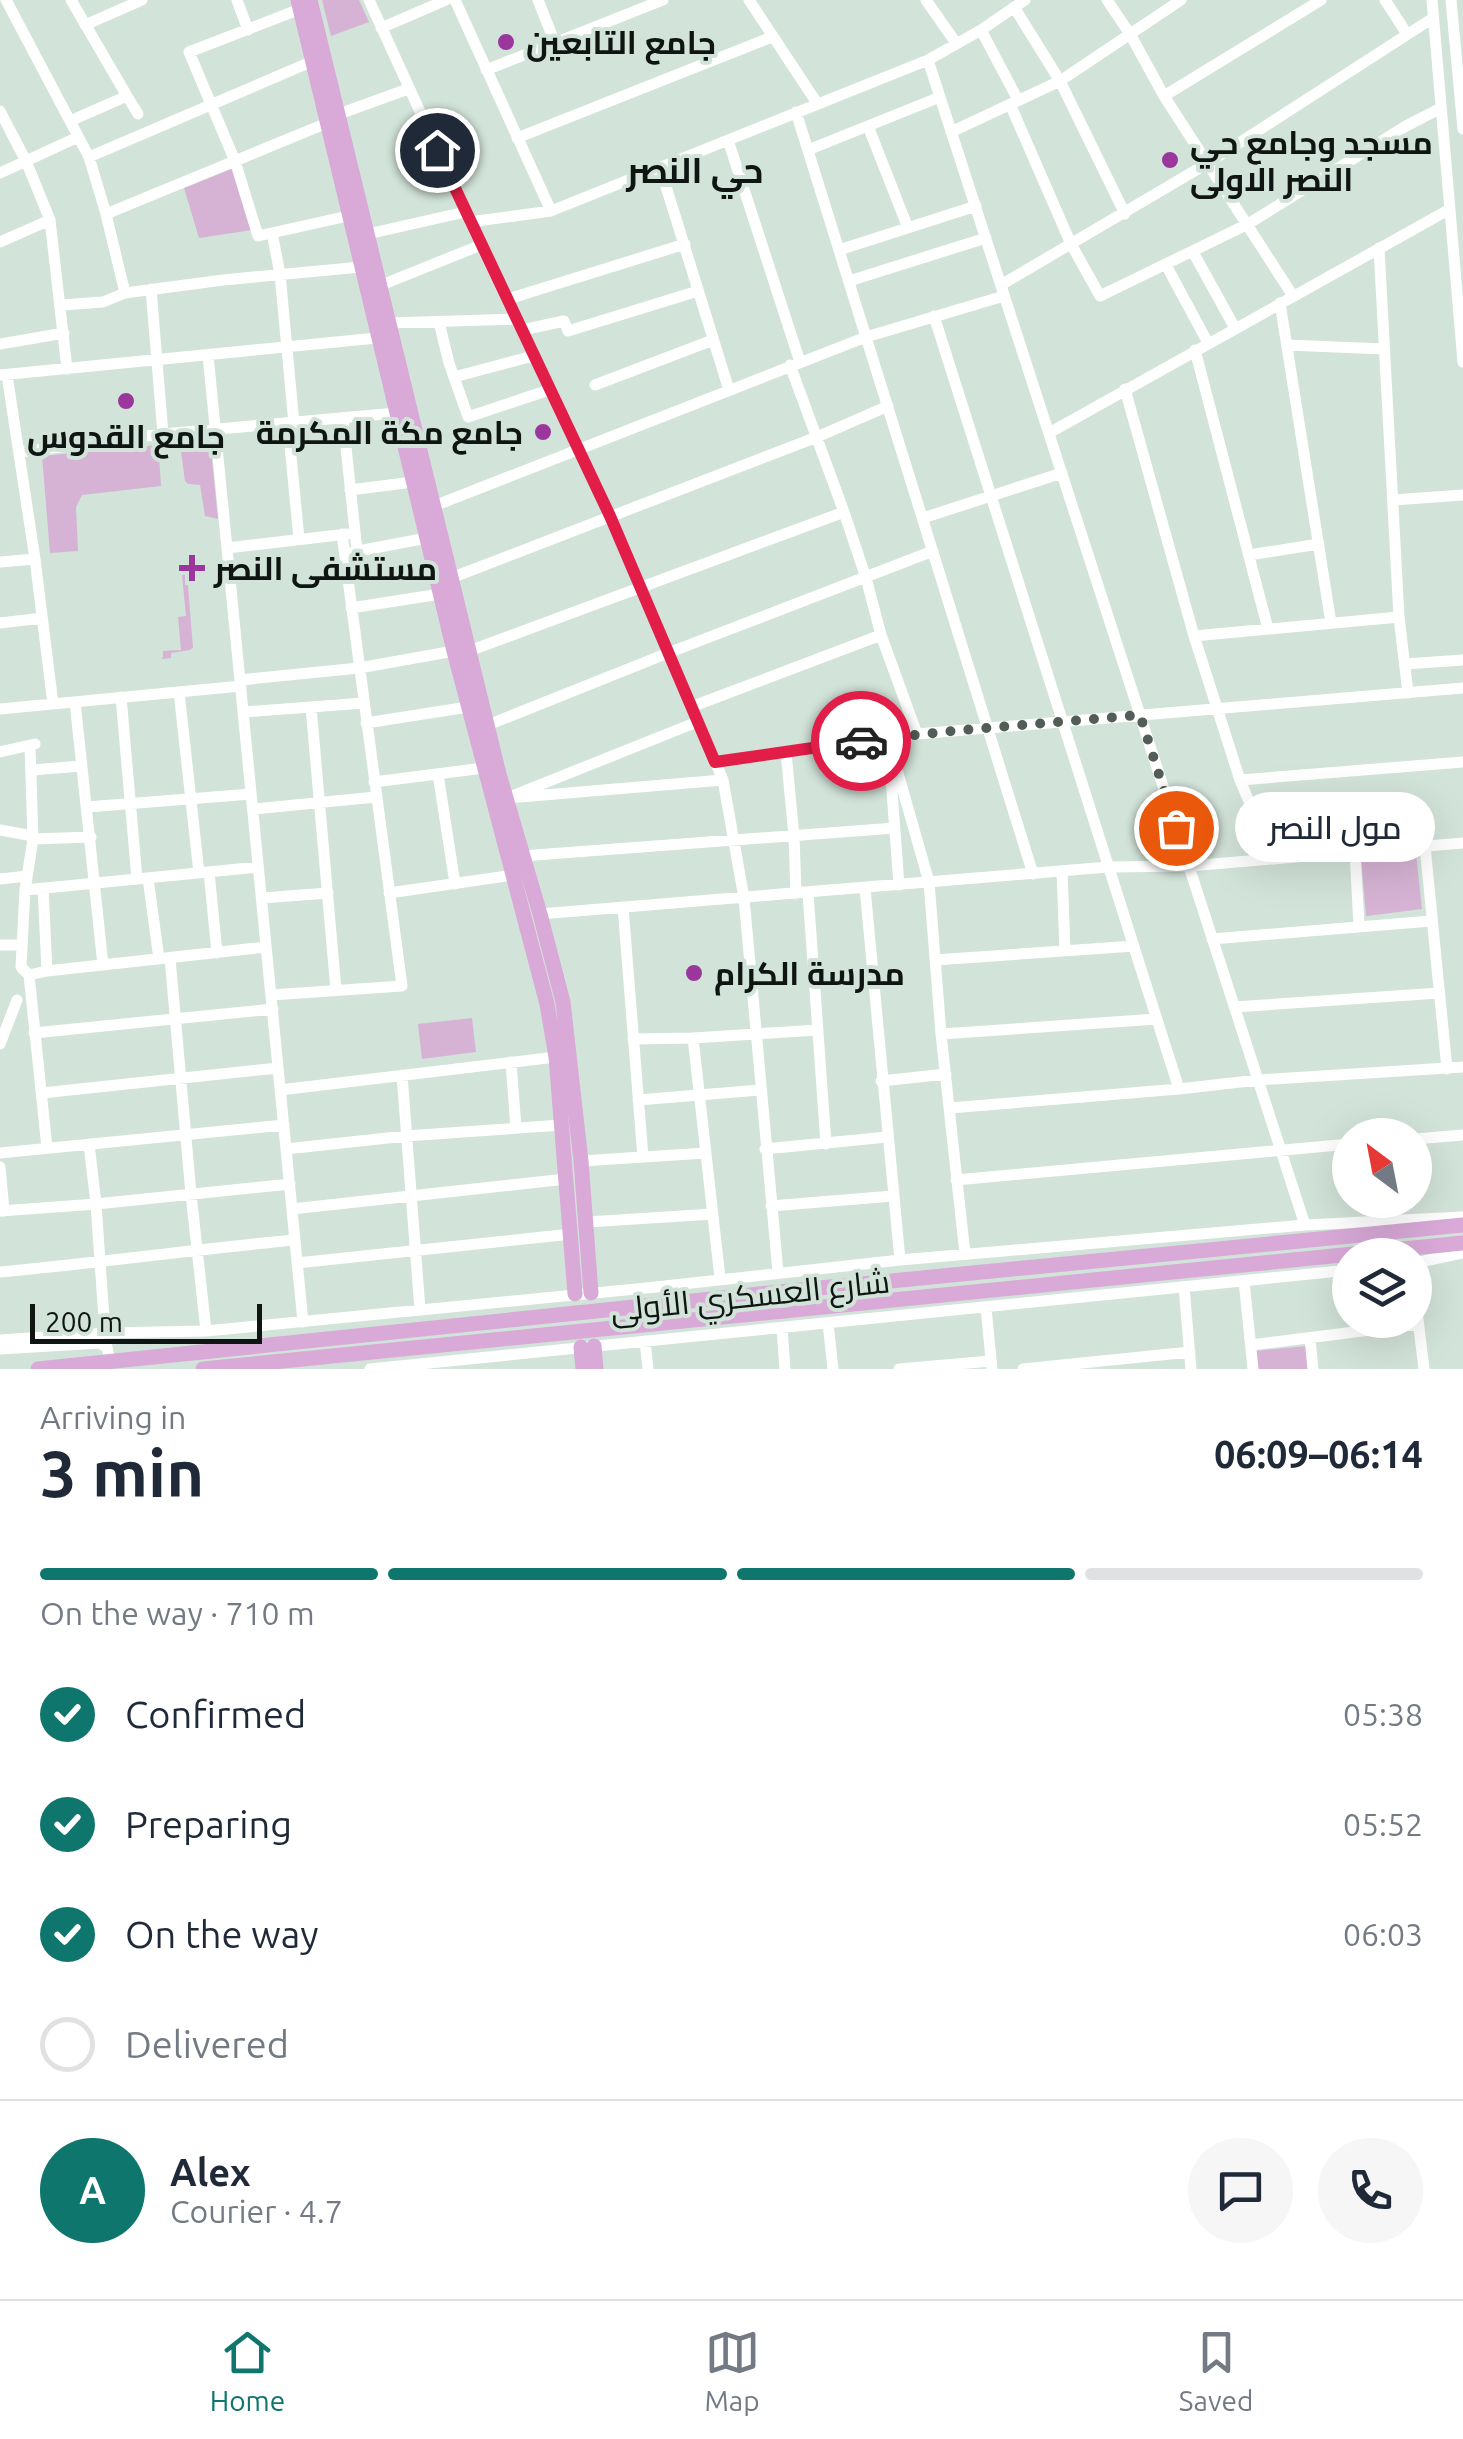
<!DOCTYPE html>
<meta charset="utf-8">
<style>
body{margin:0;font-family:Ubuntu,Cairo,sans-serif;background:#f6f6f7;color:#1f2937;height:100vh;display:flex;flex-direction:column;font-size:38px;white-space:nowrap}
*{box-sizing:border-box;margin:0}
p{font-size:32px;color:#747a83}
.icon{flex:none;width:55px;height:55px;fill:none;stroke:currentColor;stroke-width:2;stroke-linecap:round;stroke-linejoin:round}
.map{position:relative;height:1369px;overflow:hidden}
.panel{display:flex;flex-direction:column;background:#fff;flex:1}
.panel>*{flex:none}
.needle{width:65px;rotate:328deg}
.fabs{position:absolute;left:1332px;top:1118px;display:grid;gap:20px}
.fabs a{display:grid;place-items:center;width:100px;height:100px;border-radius:50%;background:#fff;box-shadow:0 10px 40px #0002;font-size:50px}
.scale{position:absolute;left:30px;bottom:25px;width:232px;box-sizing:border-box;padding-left:10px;border:5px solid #0f1512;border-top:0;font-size:28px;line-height:35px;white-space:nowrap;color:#0f1512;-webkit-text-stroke:8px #d2e3d9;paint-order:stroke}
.pin{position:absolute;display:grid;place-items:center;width:85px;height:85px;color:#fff;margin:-42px;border:5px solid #fff;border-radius:50%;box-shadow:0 2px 10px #0007}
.courier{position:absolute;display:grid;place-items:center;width:100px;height:100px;margin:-50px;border:8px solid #e11d48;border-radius:50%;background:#fff;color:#222;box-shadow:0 2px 12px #0007}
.bubble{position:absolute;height:70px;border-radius:35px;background:#fff;box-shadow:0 10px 40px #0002;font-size:32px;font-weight:600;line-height:70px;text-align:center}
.overview em{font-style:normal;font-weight:600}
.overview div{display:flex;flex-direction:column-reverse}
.overview{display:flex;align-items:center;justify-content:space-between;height:170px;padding:0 40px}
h1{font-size:65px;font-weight:600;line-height:75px}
.bar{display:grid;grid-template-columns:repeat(4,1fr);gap:15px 10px;align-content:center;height:120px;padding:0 40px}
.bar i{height:12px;border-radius:8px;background:#e0e1e3}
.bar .current{background:#0f766e}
.bar p{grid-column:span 4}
.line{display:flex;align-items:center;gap:25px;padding:0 40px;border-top:2px solid #e0e1e3}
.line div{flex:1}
.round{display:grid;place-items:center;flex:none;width:105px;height:105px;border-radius:52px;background:#f6f6f7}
ol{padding:0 40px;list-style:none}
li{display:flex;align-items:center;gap:30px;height:110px}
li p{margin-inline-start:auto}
li .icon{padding:10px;border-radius:50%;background:#0f766e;color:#fff;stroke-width:4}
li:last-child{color:#747a83}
li i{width:55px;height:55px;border:5px solid #e0e1e3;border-radius:50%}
.menu{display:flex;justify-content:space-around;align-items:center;height:140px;border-top:2px solid #e0e1e3;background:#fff;font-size:28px;color:#747a83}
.menu a{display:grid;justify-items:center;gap:5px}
.menu .current{color:#0f766e}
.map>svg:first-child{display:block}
.green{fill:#d6b3d4}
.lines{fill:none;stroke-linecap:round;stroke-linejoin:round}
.minor{stroke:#fff;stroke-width:11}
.major{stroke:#d9a9d8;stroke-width:15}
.done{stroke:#535d58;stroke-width:10;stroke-dasharray:0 18}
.route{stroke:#e11d48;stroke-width:12}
.poi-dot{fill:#9b379c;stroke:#d2e3d9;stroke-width:4}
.labels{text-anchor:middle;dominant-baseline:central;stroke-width:8;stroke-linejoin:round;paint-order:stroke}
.poi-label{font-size:32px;font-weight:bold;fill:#0f1512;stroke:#d2e3d9;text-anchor:start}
.street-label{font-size:32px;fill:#0f1512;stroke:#d2e3d9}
.neighbourhood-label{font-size:35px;font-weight:bold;fill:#0f1512;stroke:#d2e3d9}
</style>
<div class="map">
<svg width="1463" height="1369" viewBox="0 0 1463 1369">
<rect width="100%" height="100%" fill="#d2e3d9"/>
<path class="green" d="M322,0H359L369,22L331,36Z
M234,168L252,230L199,238L184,188Z
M210,440L218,519L205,516L200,485L188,484L185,481L181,451H162L159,455L161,486L82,495L76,507L78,551L50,553L42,456Z
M187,574L193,648L190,650L171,653V658L161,659L163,657V651L181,650L178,617L186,616L182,575Z
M1416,853L1422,909L1366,916L1361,858Z
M472,1018L476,1052L422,1059L418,1024Z
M1307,1346L1309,1369H1256L1254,1351Z"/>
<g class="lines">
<path class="minor" d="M6,0L89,157L106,214L125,293
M71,0L127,96
M237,0L248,30
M369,0L481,245L610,516L723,780L744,898L778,1272
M455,0L551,211
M538,0L555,43
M749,0L817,103
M926,0L956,43
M1107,0L1130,34L1164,96L1293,296
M1385,0L1407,34
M1432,0L1463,362
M1451,0L1463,129
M1014,7L1060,81L1125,214
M300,9L189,52L235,161L258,236L348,216
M85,25L142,0
M381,28L446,0
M981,30L1018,100
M928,60L1305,1225
M486,70L663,0
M1164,96L1321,0
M1010,104L1071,244L1100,296L1248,224L1406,126L1441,108
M0,111L26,161L50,220L67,369
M796,112L1033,874
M339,114L408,89
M70,121L127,96L138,114
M868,126L908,228
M951,132L1060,81L1181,0
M517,138L772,37
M728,140L800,362
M808,150L940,97
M89,157L313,61
M660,167L729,390
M0,173L78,137
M106,214L327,123
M470,222L551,211L928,60L981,30L1025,0
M272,233L280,274L294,424
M368,234L465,212
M0,242L50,220
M1379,248L1399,617L1408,693
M839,250L976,206
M1193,252L1235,328
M1166,265L1208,343
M849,281L986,238
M1001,285L1208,163L1433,18
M379,286L481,245
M151,289L163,434
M508,299L685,244
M1280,303L1331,623
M61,305L103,302L125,293L223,280L361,267
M934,316L1179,1089
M439,322L449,363L468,417L549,390
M388,323L517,319
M522,330L564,321L568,331L698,291
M0,344L64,333
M1287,345L1384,349
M1195,350L1268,629
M208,355L303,1322
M790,365L844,512L866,578L881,635L917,734
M0,375L377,338
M7,375L35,559L53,704
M454,377L533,356
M595,385L713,340
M1125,389L1194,636L1240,780L1273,859
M343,419L357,551
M288,425L299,539
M1049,433L1450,209
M20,452L163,434L396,413
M350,490L413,482
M1393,500L1463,495
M434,506L866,337L1004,296
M923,518L1062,473
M227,548L347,534
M353,552L427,538
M1249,555L1319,544
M0,562L35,559
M451,578L817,437L888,406
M351,608L440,594
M0,623L42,618
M1194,636L1399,617
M469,651L844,512
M1405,664L1463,660
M240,680L359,668L454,651
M179,692L199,873
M121,697L137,879
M75,702L103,965
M311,707L336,990
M691,707L881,635
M0,709L241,686
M243,712L364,703
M697,722L507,798L723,780
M366,723L468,707
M488,725L668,653L933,551
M30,746L33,839L25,890L258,867
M0,752L35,744
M786,752L794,836L796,894
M715,762L917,734L1463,688
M31,770L82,766
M438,774L455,884
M1240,780L1463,762
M374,782L484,768
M87,807L251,794
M253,809L376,797
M0,830L33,836
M33,839L91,837
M1425,846L1447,1069
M1355,852L1359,926
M522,856L895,828
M1062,871L1065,951
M209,872L217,953
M148,878L159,959
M0,879L27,876
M899,885L888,738L929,882L941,1034L965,1254
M43,888L47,971
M865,888L900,1260
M25,890L21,967L29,975L47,1148
M389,893L513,875
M808,893L826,1144
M262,898L328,893
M623,907L643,1157
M540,914L1108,867L1189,866L1463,843
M1212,939L1431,921
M0,945H21
M170,958L191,1194L206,1331
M935,960L1134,946
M29,975L47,971L266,947
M271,995L402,986L342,534
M1234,1007L1439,993
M34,1033L273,1009
M941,1034L1157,1019
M693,1038L720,1278
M633,1039L693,1038L818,1030
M0,1044L17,1000
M511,1062L516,1128
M402,1075L420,1310
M881,1081L946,1074
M280,1090L556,1057
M42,1093L278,1068
M638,1100L760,1090
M950,1108L1179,1089L1258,1080L1463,1067
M1415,1139L1463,1135
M89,1144L96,1204L105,1333
M286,1149L406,1136L562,1125
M765,1149L887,1137
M0,1153L284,1125
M581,1161L706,1153
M0,1167L4,1211
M956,1180L1350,1144
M771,1206L893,1196
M292,1209L566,1179
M0,1211L96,1204L290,1184
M587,1222L713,1214
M297,1263L571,1234
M1415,1263L1462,1253
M0,1272C99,1263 197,1249 295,1240
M1244,1281L1253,1369
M1184,1287L1191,1369
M1415,1295L1424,1369
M986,1308L992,1369
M828,1323L833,1369
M782,1328L785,1369
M1310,1338L1313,1369
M0,1340L105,1333L206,1331L656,1287L900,1260L1305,1225L1462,1217
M645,1341L648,1369
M1251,1345L1418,1324
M0,1349L99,1343L107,1347L110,1362
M370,1369L1350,1270
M899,1369L991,1361
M1023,1369L1190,1352"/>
<path class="major" d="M298,0L454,651L547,1004L556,1057L575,1294
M310,0L499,774L540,914L563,1002L581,1161L591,1293
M594,1346L596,1369
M581,1347L583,1369
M38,1369L779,1292L1463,1225
M203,1369L1463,1243"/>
</g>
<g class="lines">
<path class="done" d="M861,741L952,731L1140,715L1176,828"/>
<path class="route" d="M437,150L610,516L715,762L861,741"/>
</g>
<g class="poi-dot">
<circle cx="506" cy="42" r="10"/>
<circle cx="1170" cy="160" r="10"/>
<circle cx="126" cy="401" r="10"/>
<circle cx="543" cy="432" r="10"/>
<path d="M187 553h10v10h10v10h-10v10h-10v-10h-10v-10h10z"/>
<circle cx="694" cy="973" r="10"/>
</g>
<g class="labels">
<g class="poi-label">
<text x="526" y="42">جامع التابعين</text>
<text x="1190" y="142">مسجد وجامع حي<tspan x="1190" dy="37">النصر الاولى</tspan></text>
<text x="523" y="432" text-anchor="end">جامع مكة المكرمة</text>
<text x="126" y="436" text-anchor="middle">جامع القدوس</text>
<text x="214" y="568">مستشفى النصر</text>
<text x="714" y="973">مدرسة الكرام</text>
</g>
<g class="street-label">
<text transform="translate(750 1295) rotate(-6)">شارع العسكري الأولى</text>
</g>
<g class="neighbourhood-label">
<text x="695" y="170">حي النصر</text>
</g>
</g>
</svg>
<div class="fabs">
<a><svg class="needle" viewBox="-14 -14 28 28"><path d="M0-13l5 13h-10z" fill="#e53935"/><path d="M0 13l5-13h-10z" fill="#747a83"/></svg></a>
<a><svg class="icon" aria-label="layers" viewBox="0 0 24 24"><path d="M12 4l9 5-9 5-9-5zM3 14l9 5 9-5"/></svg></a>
</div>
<div class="scale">200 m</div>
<div class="pin" style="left:1176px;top:828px;background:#ea580c"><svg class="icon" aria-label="bag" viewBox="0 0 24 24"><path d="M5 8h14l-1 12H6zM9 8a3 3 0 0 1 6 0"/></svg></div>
<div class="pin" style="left:437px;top:150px;background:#1f2937"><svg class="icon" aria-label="home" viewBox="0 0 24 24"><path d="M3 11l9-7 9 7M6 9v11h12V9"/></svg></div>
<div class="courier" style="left:861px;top:741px"><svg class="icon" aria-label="car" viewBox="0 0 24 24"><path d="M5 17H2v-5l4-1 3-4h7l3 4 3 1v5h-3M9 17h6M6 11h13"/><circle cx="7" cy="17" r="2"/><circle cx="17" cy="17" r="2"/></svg></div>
<div class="bubble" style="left:1235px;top:792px;width:200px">مول النصر</div>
</div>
<section class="panel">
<div class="overview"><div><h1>3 min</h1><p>Arriving in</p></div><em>06:09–06:14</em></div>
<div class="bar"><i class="current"></i><i class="current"></i><i class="current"></i><i></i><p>On the way · 710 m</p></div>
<ol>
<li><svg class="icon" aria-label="check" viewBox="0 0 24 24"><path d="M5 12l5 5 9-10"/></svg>Confirmed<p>05:38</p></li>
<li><svg class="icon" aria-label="check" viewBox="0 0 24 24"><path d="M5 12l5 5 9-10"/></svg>Preparing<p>05:52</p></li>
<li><svg class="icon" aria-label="check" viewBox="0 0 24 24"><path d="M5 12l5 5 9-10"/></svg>On the way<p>06:03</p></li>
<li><i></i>Delivered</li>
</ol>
<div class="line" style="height:180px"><b class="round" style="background:#0f766e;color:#fff">A</b><div><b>Alex</b><p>Courier · 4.7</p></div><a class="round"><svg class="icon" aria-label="chat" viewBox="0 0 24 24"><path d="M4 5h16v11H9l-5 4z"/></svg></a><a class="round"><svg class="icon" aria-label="phone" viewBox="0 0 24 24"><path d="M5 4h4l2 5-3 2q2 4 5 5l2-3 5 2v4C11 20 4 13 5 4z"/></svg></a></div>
</section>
<nav class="menu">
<a class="current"><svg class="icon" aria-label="home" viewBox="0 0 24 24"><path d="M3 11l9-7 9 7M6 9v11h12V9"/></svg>Home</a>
<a><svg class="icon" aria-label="map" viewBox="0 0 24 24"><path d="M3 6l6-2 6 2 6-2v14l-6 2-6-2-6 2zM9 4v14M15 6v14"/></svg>Map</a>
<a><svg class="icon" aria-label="saved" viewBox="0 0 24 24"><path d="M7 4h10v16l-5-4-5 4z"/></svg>Saved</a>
</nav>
